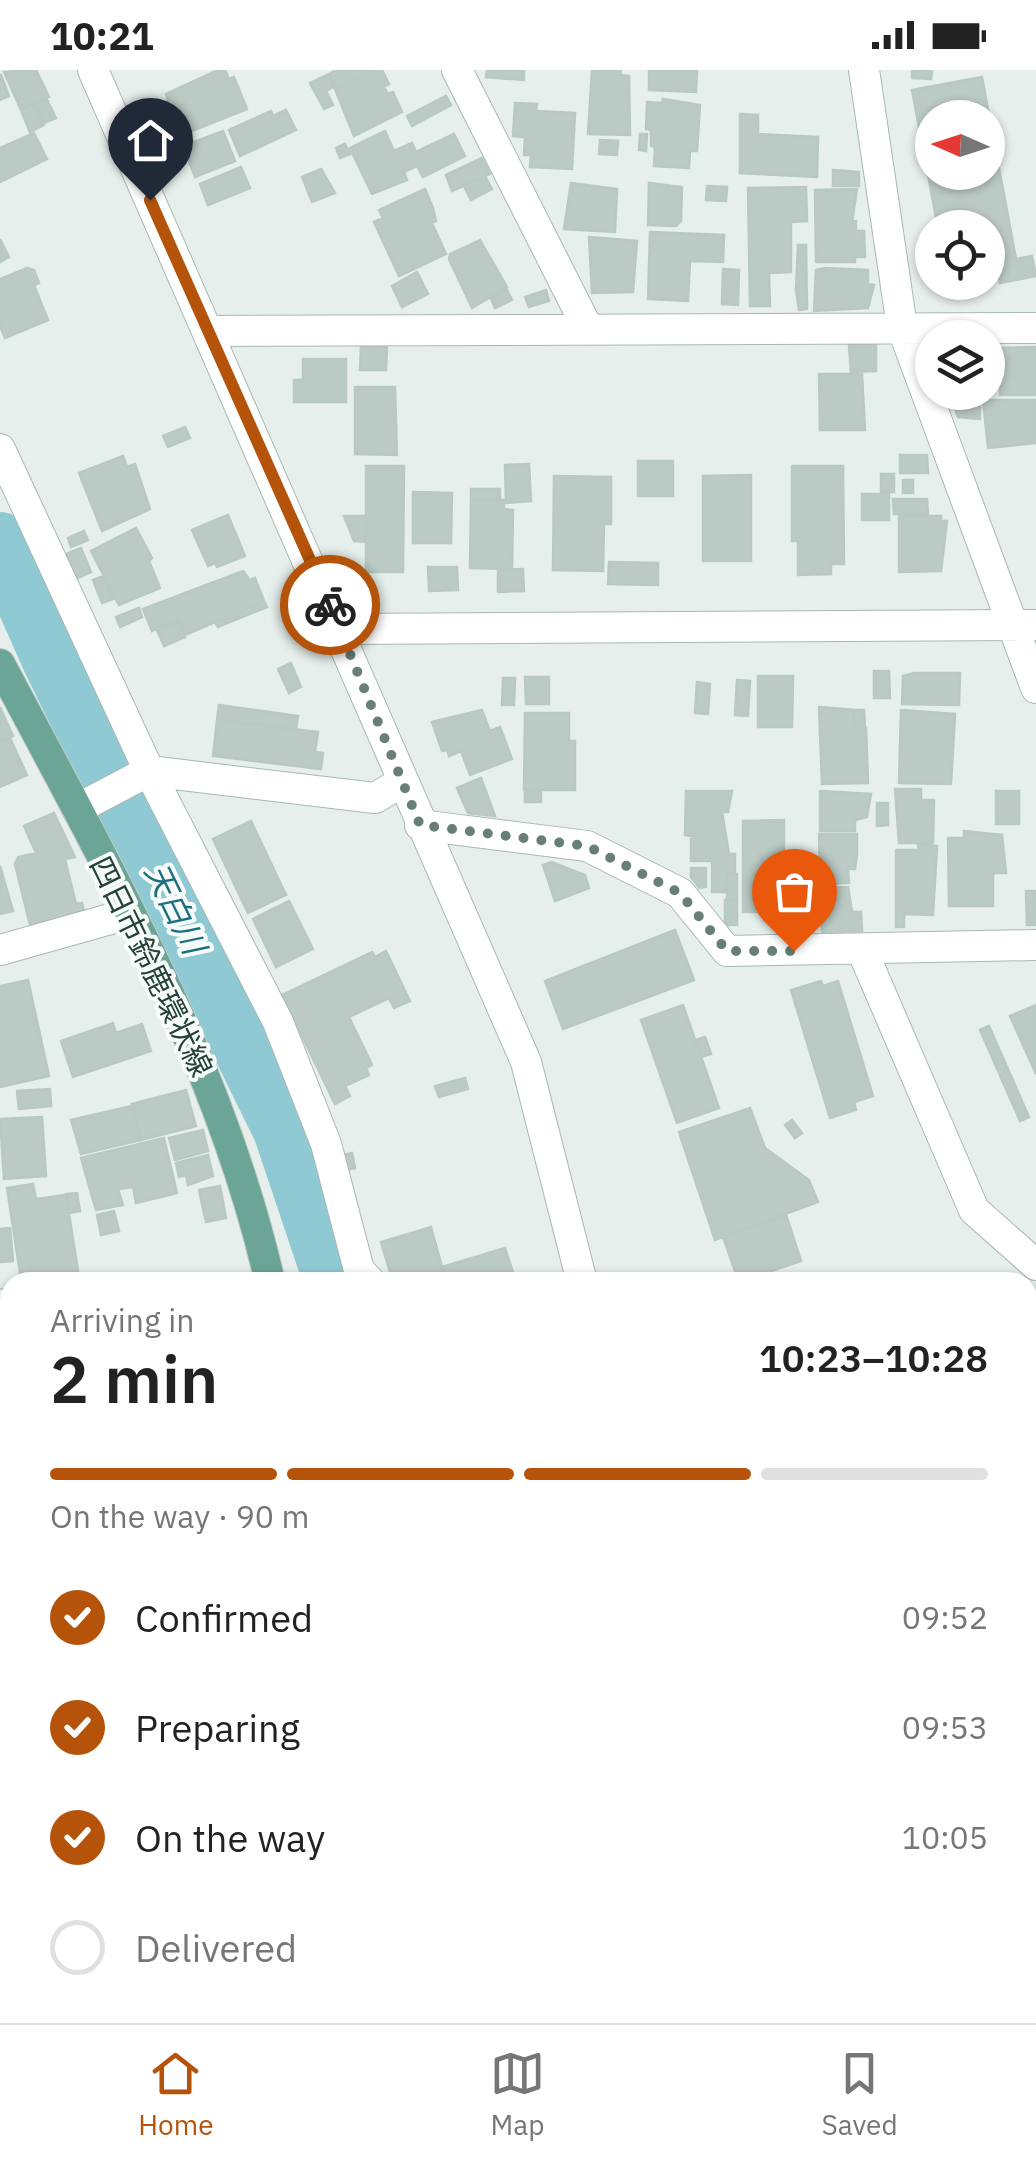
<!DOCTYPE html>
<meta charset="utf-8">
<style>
body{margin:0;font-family:"IBM Plex Sans","Noto Sans JP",sans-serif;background:#f2f2f2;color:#222;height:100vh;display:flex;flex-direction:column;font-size:38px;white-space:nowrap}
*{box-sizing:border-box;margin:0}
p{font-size:32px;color:#767676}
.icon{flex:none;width:55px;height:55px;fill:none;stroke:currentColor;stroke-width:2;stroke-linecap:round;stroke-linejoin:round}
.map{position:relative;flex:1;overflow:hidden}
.side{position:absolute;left:0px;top:1202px;width:1038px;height:752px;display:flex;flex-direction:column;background:#fff;border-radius:30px 30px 0 0;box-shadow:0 2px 8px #0004}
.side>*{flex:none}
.needle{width:65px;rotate:273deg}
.controls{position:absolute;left:915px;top:30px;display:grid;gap:20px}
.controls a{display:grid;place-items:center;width:90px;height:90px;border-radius:50%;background:#fff;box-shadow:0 2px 8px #0004;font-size:50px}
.pin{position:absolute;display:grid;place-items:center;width:85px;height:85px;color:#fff;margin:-102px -42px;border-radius:50% 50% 50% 0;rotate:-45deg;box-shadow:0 0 10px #0007}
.pin .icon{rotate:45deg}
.courier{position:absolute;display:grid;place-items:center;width:100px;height:100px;margin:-50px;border:8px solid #b45309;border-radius:50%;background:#fff;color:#222;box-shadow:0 2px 12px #0007}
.summary em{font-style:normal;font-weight:600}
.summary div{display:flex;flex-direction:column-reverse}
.summary{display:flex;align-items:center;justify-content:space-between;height:170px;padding:0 50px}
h1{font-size:65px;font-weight:600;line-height:75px}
.bar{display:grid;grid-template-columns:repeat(4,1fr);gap:15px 10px;align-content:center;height:120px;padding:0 50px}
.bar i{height:12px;border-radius:8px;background:#e0e0e0}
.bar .on{background:#b45309}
.bar p{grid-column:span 4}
ol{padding:0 50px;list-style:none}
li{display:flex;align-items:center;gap:30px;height:110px}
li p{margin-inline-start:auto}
li .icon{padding:10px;border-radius:50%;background:#b45309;color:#fff;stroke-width:4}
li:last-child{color:#767676}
li i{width:55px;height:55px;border:5px solid #e0e0e0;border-radius:50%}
.status{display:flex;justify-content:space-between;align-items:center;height:70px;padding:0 50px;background:#fff;direction:ltr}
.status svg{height:28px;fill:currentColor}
.tab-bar{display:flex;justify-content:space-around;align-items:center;height:140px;border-top:2px solid #e0e0e0;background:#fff;font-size:28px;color:#767676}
.tab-bar a{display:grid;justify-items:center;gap:5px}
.tab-bar .on{color:#b45309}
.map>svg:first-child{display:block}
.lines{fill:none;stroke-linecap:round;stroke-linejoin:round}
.stream{stroke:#8ec9d4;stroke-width:10}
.river{stroke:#8ec9d4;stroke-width:60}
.building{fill:#bbcac4;stroke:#b8c9c2;stroke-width:2.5;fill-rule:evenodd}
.minor-casing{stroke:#a8b8b2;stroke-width:32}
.major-casing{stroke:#c2cac8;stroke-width:32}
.minor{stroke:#fff;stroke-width:30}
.major{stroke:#6aa596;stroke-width:30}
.done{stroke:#687f78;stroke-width:10;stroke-dasharray:0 18}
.route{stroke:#b45309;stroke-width:12}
.labels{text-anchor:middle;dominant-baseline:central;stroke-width:8;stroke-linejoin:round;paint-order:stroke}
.street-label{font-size:30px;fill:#24423a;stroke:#f7fbf9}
.water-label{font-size:32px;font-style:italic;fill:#1c6f80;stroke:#f7fbf9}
</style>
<div class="status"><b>10:21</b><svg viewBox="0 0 49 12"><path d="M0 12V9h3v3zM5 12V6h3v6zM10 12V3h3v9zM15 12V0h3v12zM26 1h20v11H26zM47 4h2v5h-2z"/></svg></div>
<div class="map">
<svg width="1036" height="1953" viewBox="0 0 1036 1953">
<rect width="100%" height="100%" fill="#e6efeb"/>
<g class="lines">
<path class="stream" d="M1011,1945L1018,1953"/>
<path class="river" d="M0,472L52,590L283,1060L334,1212
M77,1953L83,1945"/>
</g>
<path class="building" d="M36,0L49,27L21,40L4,2Z
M218,0H225L229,9L234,7L247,39L179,66L166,24Z
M336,0H374L335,19L329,4Z
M374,0H382L389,14L384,17L388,24L393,22L402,42L354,66L335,19Z
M487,0H524V10L486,7Z
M592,0H621L620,5L629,6L630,65L588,64Z
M649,0L697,1L696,22L649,20Z
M912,0H932L931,9L912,8Z
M329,4L335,16L326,21L333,35L324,39L310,13Z
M1,5L9,26L0,30V5Z
M982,7L1016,189L1032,186L1036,206L1000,213L998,201L988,203V158H938L912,20ZM932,48H988V102H932Z
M446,26L451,35L412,56L407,46Z
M46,28L56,48L44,53L35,33Z
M663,29L700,35L697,81H690L689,98L654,96L655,77L651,76V60L646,59L647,32L662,33Z
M35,33L44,55L30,62L21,40Z
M515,33L537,34L536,41L575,43L572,99L530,97L531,85H524L525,67L513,66Z
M286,40L296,60L240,86L229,60L271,41L273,46Z
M740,44L758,45V64L818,67L817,107L740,103Z
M223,61L235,91L195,107L183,76Z
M385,61L394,81L412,73L416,82L454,64L465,86L423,107L417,96L404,102L407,110L372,124L350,78Z
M34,63L47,89L0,112V78Z
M640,64H647L646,81L639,80Z
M600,70L618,71L617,85L599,84Z
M345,74L350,84L340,88L336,78Z
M482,88L490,104L452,121L446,105Z
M241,97L250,118L208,135L200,114Z
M321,99L335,123L312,132L302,107Z
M833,100L859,102V116H833Z
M485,106L492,119L471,130L464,116Z
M571,113L617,119L615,162L564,159Z
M649,113L682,117L681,151L676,156L648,155Z
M707,116L727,117L726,131L706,130Z
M806,117L807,151L791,152V202L769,203L770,236H750L748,118Z
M425,119L433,138L436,151L432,153L446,184L399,206L374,152L383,148L379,140Z
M857,119L852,152L856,151V161H864L865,187H855V192H816L815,120Z
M650,162L724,165L723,192L690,191L688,231L648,229Z
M589,167L637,171L633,222L592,223Z
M0,169L9,187L0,192Z
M480,170L507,217L472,238L449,189L450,184Z
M798,175H806L807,239L799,240L796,220Z
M27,198L34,200L39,213L34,215L48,250L5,268L0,256V209Z
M825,198L868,200V214L874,215L868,238L814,241L816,200Z
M723,199L739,200L738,235L722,234Z
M417,202L428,224L402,237L392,216Z
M506,218L512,230L495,238L491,229Z
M546,220L549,231L529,237L525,227Z
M876,274V301L851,302L849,275Z
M361,276L387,277L386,300H360Z
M1035,277V325H1000V278Z
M989,281L994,323L954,328V322H988Z
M303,289H346V332H294V310H303Z
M819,304H862L865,360H820Z
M355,317H395L397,385L355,384Z
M983,330H1036V373L988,378Z
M953,332L980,333V349L958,347Z
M185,357L190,368L168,377L163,366Z
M900,385H927L928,403H900Z
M123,386L127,397L135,394L150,439L102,461L79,403Z
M638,391H673V426H638Z
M529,394L531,431L506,433L505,395Z
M366,396H404L403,502H366Z
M792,396H843L844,494H831V504L798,505V471H792Z
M881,404H894V422H881Z
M751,405V491H703V406Z
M554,406L611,407V454H604L603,501L553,500Z
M903,410H913V423H903Z
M471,419H500V431L471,430Z
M413,422L452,423L451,473H413Z
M862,424H889V450H862Z
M893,429H927L928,444H894Z
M471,430H504V439L513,440L512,499L470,498Z
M228,445L245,486L217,497L215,493L208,496L192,460Z
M344,446H366V472L354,471Z
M899,446H941V451H947L941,501L899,502Z
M136,458L152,488L149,491L160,518L119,535L91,481Z
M84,461L88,470L71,477L68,468Z
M81,478L91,502L75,509L64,485Z
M609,492L658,493V515L608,514Z
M428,497H457L458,520L429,521Z
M523,499L524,521L498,522V500Z
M243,501L250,510L255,508L264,531L185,565L179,549L152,561L143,539Z
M103,506L113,529L102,533L93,510Z
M264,531L267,537L218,557L215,552Z
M139,538L142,547L120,557L116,547Z
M178,552L185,567L164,576L157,560Z
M291,593L301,617L289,623L278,599Z
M874,601H889L890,628H874Z
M914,603H960L959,635L902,634L903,606Z
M758,606H793L792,657H758Z
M525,607H549V634H526Z
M503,608H515L514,635H502Z
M737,610L750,611L748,646L735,645Z
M697,612L710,614L708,644L695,643Z
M219,635L298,646L296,659L217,650Z
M0,637L13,666L0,672Z
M819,637L854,640V658H866L868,713L822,714Z
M482,640L490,661L500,657L512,689L470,705L461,681L449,686L447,680L442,681L432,652Z
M853,640H864L865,658H854Z
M901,640L955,644L951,714L899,713Z
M525,643H569V671H575V720H524Z
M217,650L318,662L315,682L323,683L321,699L213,686Z
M10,668L27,705L0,717V672Z
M481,708L495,746L468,743L457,718Z
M895,719H921V730H934L933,773H899Z
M686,721H732L728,742H722L729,784H735V803H727L726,822H712V791H691V768H701L685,765Z
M820,721L871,724L867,747L855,750V761H820Z
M996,721H1019V754H996Z
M525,722H541V732H525Z
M877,733H888V755L877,756Z
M54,743L75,787L65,789L76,834L82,833L85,845L31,859L15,794L18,787L36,783L24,756Z
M784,750V810H774L773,842H743V751Z
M251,751L286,825L248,843L213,769Z
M964,761L1002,765L1006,803H993V836H949L948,768H964Z
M819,764H857V784L855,799H848L849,813L820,814Z
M918,775L937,776L933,845L904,844V857H896V780H919Z
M551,792L585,805L589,818L555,831L543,795Z
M0,796L13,841L0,844Z
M691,798H706V817L699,818L691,807Z
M727,804H737V830H727Z
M848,817L852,842H861L862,861L822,862L820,818Z
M1026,821H1036V855H1027Z
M725,830H737V855H725Z
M289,831L313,879L276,897L253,849Z
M675,860L694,910L563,959L545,911Z
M386,881L410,931L394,938L389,928L349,947L372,995L366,998L369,1005L345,1016L350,1026L335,1034L282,925L372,882L375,887Z
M28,910L49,1006L0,1017V916Z
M821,911L823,916L838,911L873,1026L854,1032L856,1040L830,1048L791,920Z
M683,935L719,1038L677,1053L641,950Z
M1036,935V1004L1010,946Z
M113,953L116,963L142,954L151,981L73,1007L61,971Z
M989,956L1029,1047L1020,1051L980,960Z
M705,967L711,984L701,987L695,970Z
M465,1008L468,1019L439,1027L435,1016Z
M50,1019L51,1036L19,1039L17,1021Z
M186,1020L196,1056L141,1070L132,1034Z
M132,1036L141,1070L81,1084L71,1050Z
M750,1038L765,1078L809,1110L818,1132L715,1170L679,1062Z
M42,1047L46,1106L4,1109L0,1049Z
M792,1050L802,1063L795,1068L785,1055Z
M203,1060L208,1081L175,1090L169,1068Z
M164,1068L177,1123L136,1133L133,1117L118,1119L123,1135L96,1140L81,1088Z
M352,1083L355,1098L342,1101L339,1086Z
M208,1085L213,1106L188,1115L186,1105L179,1107L176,1093Z
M33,1114L36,1129L66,1125L78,1201L21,1210L7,1118Z
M220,1116L226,1148L206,1152L199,1120Z
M77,1123L80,1141L69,1143L66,1124Z
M114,1141L119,1161L101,1165L97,1145Z
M786,1145L801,1191L739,1212L723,1167Z
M431,1157L442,1197L505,1178L516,1212H393L381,1172Z
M10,1158L13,1191L0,1192V1159Z
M711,1207L712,1212H668Z
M10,1428V1511L1,1429Z
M0,1489L5,1534L0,1535Z
M1036,1662V1754L1028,1739V1667Z
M10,1741V1769L0,1765Z
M2,1782L10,1787V1819L0,1813Z
M1028,1787L1036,1803V1850L1028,1855Z
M0,1823L10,1828V1860L1,1855Z
M240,1945H273L285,1953H236Z
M618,1945H700V1953H619Z
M798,1945H846L837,1953H805Z
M882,1945H894L901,1953H872Z"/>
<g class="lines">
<defs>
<path id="minor" d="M93,0L526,992L582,1212
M457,0L588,259
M864,0L902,257L1036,618
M207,261L1036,258
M0,379L149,701L278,952L326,1074L359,1200L370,1212
M340,559L1036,555
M77,739L149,701L375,728L402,712
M420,755L587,776L680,823L727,881L1036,875
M0,880L128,844
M862,880L974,1140L1036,1195
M0,1235L10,1233
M0,1551L10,1550
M343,1945L356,1953
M7,1953L12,1945
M114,1953L120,1945"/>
<path id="major" d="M0,594C105,792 220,992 270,1212
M979,1945L987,1953
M486,1953L490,1945"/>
</defs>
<use href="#minor" class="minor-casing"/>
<use href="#major" class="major-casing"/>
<use href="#minor" class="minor"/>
<use href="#major" class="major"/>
</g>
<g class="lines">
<path class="done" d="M330,535L420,755L587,776L680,823L727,881H794"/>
<path class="route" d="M150,130L330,535"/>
</g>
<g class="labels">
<g class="street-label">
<text transform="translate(152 896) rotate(64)">四日市鈴鹿環状線</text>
</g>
<g class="water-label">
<text transform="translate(176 838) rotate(64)">天白川</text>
</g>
</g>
</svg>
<div class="controls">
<a><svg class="needle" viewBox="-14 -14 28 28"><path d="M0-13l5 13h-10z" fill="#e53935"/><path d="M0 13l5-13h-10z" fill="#767676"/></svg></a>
<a><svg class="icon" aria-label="locate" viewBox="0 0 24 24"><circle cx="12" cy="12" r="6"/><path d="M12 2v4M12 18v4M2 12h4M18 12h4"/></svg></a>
<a><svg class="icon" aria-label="layers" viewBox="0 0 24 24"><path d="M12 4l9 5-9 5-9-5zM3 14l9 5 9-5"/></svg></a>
</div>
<div class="pin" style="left:794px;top:881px;background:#ea580c"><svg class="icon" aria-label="bag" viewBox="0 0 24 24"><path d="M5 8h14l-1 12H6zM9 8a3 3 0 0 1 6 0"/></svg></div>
<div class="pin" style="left:150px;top:130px;background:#1f2937"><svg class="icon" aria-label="home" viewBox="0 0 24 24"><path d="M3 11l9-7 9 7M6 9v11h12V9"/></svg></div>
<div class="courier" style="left:330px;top:535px"><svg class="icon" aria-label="bike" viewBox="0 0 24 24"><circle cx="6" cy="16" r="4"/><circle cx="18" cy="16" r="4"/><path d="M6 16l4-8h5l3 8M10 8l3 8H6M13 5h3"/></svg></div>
<section class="side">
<div class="summary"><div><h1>2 min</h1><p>Arriving in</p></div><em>10:23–10:28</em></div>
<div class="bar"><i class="on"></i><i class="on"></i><i class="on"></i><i></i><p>On the way · 90 m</p></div>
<ol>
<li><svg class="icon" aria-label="check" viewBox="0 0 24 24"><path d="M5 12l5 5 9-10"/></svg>Confirmed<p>09:52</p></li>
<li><svg class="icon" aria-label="check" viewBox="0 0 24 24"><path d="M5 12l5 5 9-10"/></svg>Preparing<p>09:53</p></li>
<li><svg class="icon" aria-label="check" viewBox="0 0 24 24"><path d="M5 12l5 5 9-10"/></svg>On the way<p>10:05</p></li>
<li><i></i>Delivered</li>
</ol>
</section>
</div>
<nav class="tab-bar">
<a class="on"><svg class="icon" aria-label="home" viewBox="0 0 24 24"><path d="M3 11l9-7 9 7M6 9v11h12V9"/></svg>Home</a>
<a><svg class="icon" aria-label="map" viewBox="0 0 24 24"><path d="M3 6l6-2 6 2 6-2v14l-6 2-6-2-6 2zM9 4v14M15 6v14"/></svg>Map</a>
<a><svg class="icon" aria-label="saved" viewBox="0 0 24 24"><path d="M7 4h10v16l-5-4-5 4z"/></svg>Saved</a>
</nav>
